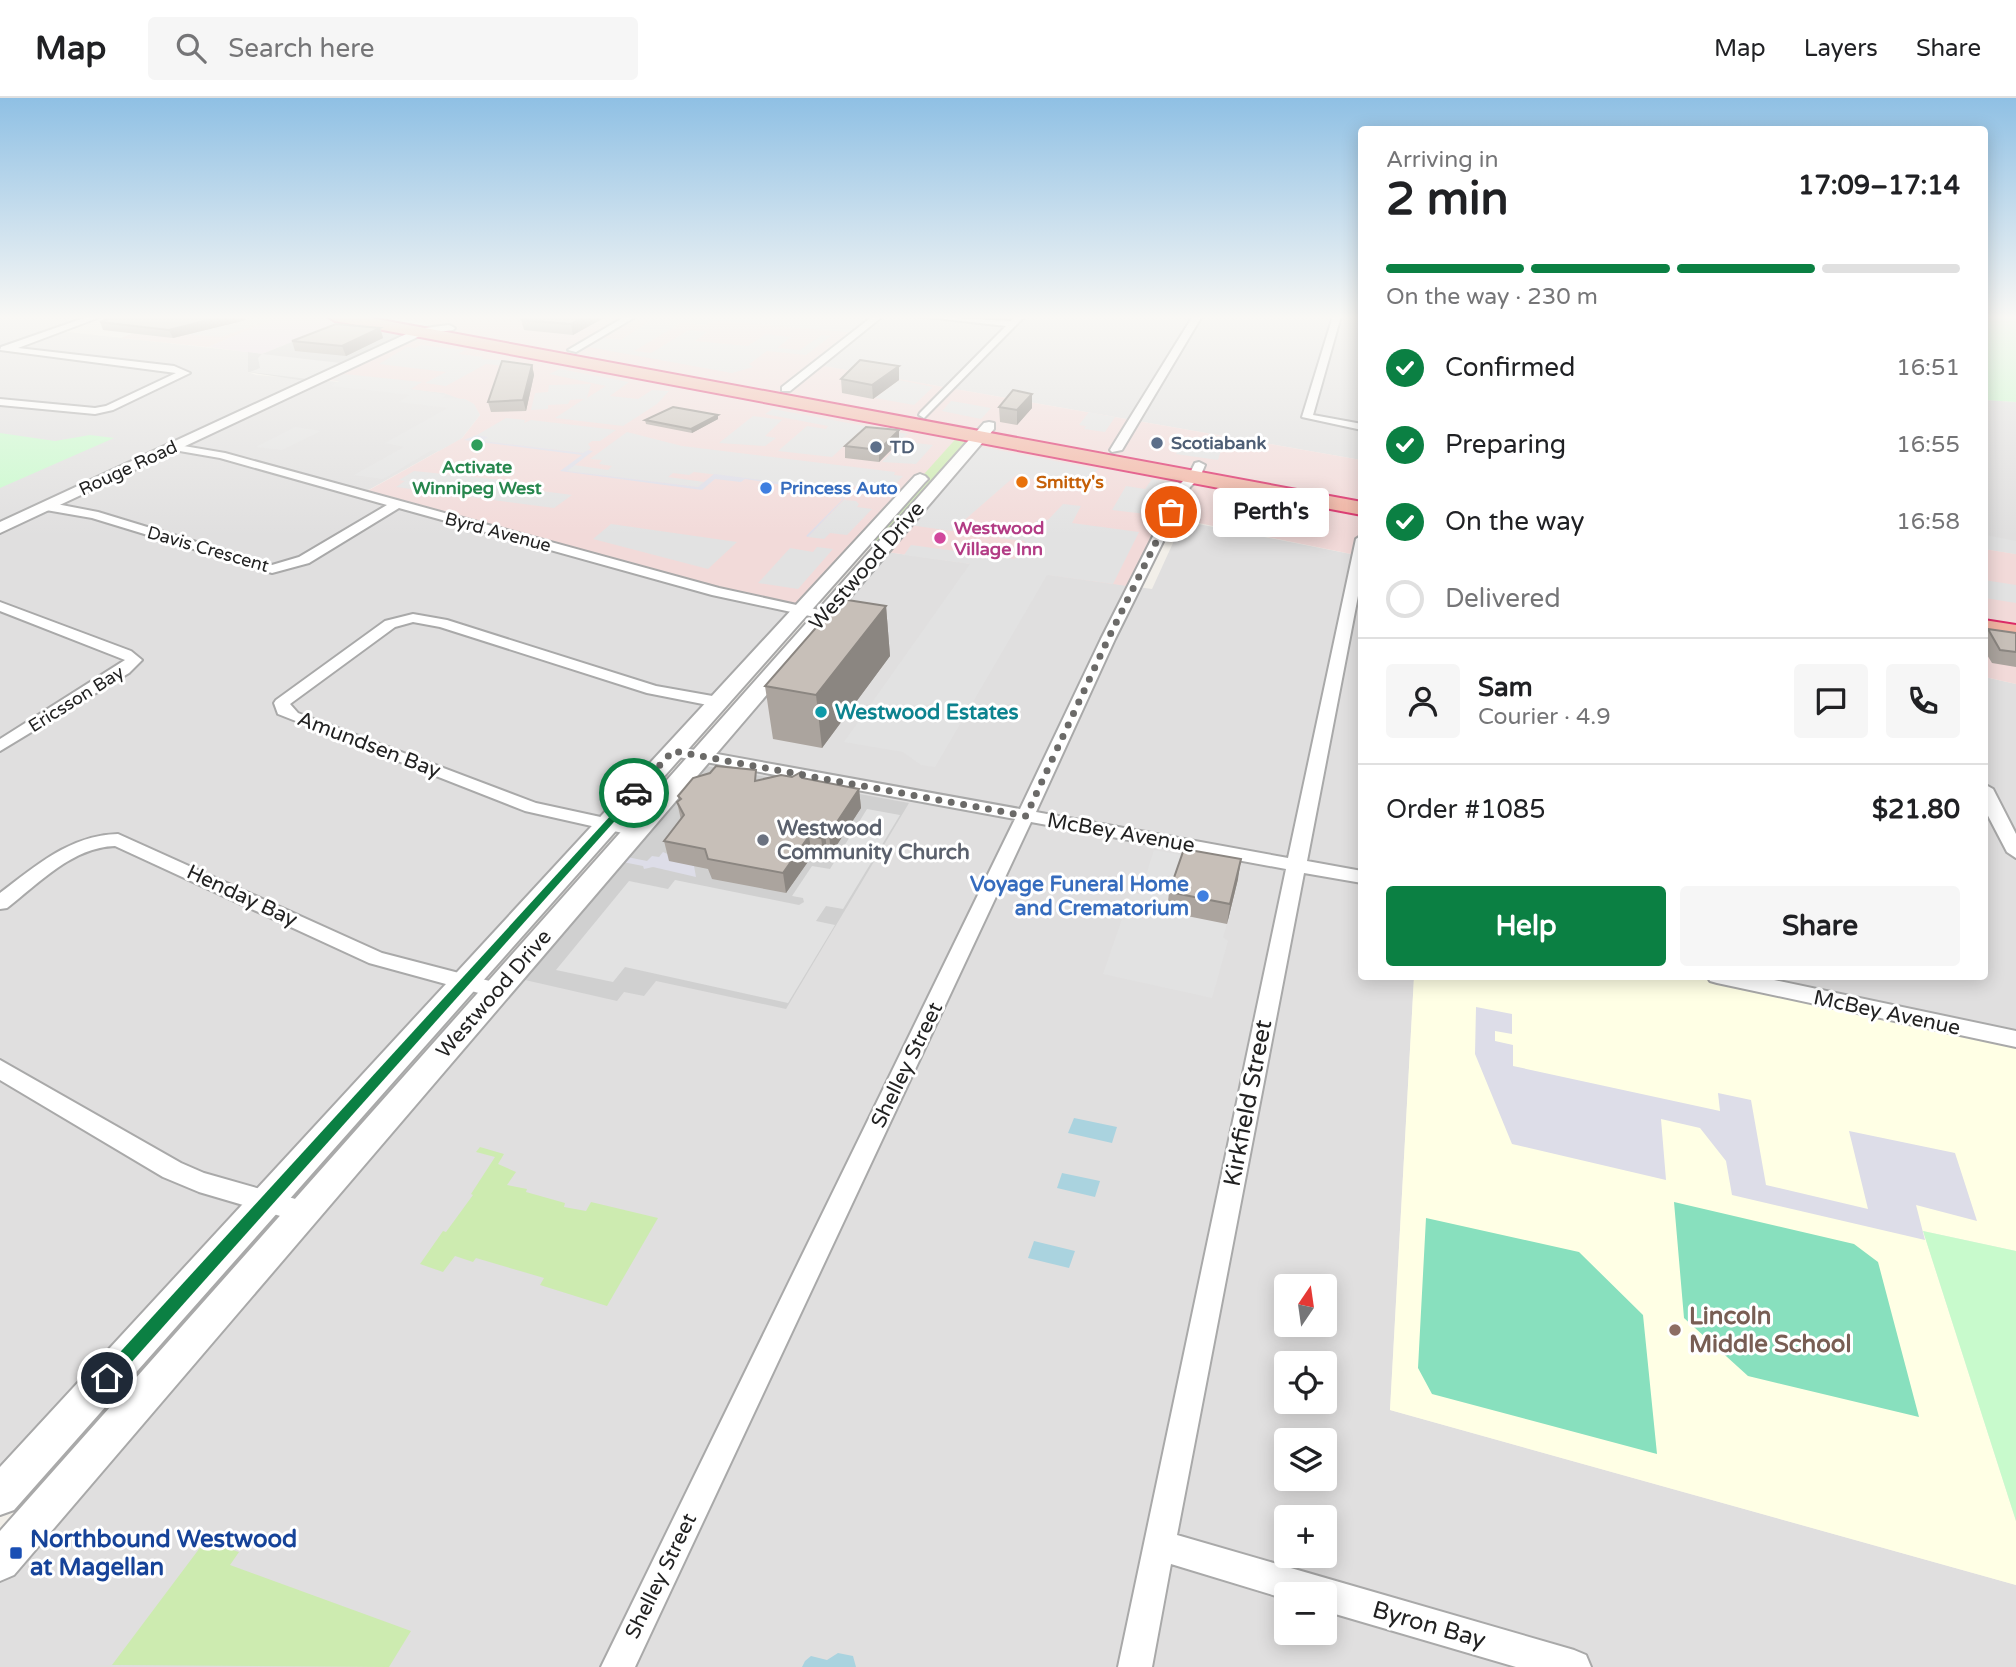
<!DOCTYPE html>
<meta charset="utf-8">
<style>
body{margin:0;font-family:"Varela Round",sans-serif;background:#f6f6f6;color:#202124;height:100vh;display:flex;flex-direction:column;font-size:26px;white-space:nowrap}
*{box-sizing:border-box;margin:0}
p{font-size:23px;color:#757577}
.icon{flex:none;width:38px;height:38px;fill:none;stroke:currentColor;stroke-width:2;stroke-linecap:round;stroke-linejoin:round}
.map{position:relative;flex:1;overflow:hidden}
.details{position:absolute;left:1358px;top:28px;width:630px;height:854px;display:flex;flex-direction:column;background:#fff;border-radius:7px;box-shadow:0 4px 18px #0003}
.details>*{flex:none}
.needle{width:46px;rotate:13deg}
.tools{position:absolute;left:1274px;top:1176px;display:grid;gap:14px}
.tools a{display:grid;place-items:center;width:63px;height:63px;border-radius:7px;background:#fff;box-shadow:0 4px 18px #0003;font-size:35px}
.pin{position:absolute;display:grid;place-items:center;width:60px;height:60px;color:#fff;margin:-30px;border:4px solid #fff;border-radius:50%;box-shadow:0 2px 7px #0007}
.courier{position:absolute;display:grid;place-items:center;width:70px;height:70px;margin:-35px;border:5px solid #0b8043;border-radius:50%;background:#fff;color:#222;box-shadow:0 2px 9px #0007}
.bubble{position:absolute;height:49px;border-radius:7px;background:#fff;box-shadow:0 4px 18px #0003;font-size:23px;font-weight:700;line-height:49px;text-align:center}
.head em{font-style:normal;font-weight:700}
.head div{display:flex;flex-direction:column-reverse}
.head{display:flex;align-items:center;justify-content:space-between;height:119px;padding:0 28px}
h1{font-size:46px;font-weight:700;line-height:52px}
.bar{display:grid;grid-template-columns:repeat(4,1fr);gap:10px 7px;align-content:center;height:84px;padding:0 28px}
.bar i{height:9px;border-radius:5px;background:#e0e0e0}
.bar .on{background:#0b8043}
.bar p{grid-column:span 4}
.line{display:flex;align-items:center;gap:18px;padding:0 28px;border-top:2px solid #e0e0e0}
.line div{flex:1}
.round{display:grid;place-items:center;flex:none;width:74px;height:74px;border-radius:7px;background:#f6f6f6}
ol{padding:0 28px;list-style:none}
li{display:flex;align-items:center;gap:21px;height:77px}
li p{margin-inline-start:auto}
li .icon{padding:7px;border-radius:50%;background:#0b8043;color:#fff;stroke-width:4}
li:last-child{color:#757577}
li i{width:38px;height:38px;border:4px solid #e0e0e0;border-radius:50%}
.button{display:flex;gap:14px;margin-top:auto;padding:14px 28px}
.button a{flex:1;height:80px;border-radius:7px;background:#0b8043;color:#fff;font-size:28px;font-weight:700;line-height:80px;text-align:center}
.button a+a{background:#f6f6f6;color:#202124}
header{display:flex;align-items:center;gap:42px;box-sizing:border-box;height:98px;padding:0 35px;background:#fff;border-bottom:2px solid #e0e0e0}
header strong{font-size:33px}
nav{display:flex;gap:38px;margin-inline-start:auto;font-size:24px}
.search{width:490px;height:63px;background:#f6f6f6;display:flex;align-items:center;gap:18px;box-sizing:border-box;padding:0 24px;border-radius:7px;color:#757577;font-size:26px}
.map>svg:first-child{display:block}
.residential{fill:#e0dfdf;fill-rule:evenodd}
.commercial{fill:#f2dad9}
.industrial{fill:#ebdbe8}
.education{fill:#ffffe5}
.religious{fill:#d0d0d0}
.grass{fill:#cdebb0}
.park{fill:#c8facc}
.pitch{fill:#88e0be}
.parking{fill:#e2e2e2}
.plaza{fill:#dddde8}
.water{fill:#aad3df}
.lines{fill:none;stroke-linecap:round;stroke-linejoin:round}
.minor-casing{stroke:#a9a9a9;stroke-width:4}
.tertiary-casing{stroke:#a9a9a9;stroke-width:4}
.trunk-casing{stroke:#dc2a67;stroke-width:4}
.minor{fill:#fff;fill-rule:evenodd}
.tertiary{fill:#fff;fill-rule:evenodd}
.trunk{fill:#f2b4a3;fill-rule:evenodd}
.wall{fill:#aba49e}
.shaded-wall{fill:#8b8681}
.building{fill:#c7bfb8;stroke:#8b8681;stroke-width:2}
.route{fill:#0b8043}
.done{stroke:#6b6a68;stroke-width:7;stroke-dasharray:0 12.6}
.service-dot{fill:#5c6f8a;stroke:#fff;stroke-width:2.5}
.leisure-dot{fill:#2e9e5b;stroke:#fff;stroke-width:2.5}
.food-dot{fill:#e8710a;stroke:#fff;stroke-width:2.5}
.shop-dot{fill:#3f7fe0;stroke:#fff;stroke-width:2.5}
.hotel-dot{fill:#d1479c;stroke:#fff;stroke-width:2.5}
.culture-dot{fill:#0f9aa8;stroke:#fff;stroke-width:2.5}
.worship-dot{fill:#6b7280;stroke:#fff;stroke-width:2.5}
.education-dot{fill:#8d6e63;stroke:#fff;stroke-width:2.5}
.transit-dot{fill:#1a4fb4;stroke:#fff;stroke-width:2.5}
.labels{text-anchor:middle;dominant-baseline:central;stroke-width:6;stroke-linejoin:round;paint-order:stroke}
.far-service-label{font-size:18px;font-weight:bold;fill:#4e5e75;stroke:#fff;text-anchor:start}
.far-leisure-label{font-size:18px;font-weight:bold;fill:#27864d;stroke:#fff}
.far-street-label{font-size:18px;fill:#222;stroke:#fff}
.far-food-label{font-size:18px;font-weight:bold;fill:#c56008;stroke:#fff;text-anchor:start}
.far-shop-label{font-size:18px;font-weight:bold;fill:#366cbe;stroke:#fff;text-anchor:start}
.far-hotel-label{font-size:18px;font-weight:bold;fill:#b23c85;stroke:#fff;text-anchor:start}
.street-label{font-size:21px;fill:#222;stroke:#fff}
.culture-label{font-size:21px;font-weight:bold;fill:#0d838f;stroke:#fff;text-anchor:start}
.worship-label{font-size:21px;font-weight:bold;fill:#5b616d;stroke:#fff;text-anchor:start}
.shop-label{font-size:21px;font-weight:bold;fill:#366cbe;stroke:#fff;text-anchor:end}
.near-street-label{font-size:24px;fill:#222;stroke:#fff}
.near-education-label{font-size:24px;font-weight:bold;fill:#785e54;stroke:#fff;text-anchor:start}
.near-transit-label{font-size:24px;font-weight:bold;fill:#164399;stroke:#fff;text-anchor:start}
</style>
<header>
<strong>Map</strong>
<div class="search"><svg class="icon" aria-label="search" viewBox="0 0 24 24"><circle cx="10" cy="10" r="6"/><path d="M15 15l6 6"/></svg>Search here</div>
<nav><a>Map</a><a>Layers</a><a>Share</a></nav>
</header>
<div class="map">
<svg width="2016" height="1569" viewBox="0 0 2016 1569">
<rect width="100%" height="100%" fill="#f2efe9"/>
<path class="residential" d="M0,218H95L59,233L248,254V274L256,277L387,288L444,295L465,301L474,306L462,340L363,395L803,512L0,1398Z
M539,218H1361V362L817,267L706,227L629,220Z
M1984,302L2016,304V456L1985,451Z
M1183,423L1361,458L1362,878L1414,879L1390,1312L2016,1487V1569H0V1463L880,453L1152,491ZM1286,1188H1325V1227H1286ZM1286,1265H1325V1304H1286ZM1286,1342H1325V1381H1286ZM1286,1419H1325V1458H1286ZM1286,1496H1325V1535H1286Z
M1985,579L2016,586V941L1717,879L1984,878Z"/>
<path class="commercial" d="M175,218H282L208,249L121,240Z
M382,218L629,220L706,227L715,222L858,235L818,267L1361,362V458L1169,419L1134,489L880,453L978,338L803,512L747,501L362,396L462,340L480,317L473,306L444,295L319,281L421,233L446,229Z
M1984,451L2016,456V586L1985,579Z"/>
<path class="industrial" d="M281,218L341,219L334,227L262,256L208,249Z"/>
<path class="education" d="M1414,879H1717L2016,941V1153L1923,1133L2016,1423V1487L1390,1312Z"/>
<path class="religious" d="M341,219L421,233L312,284L248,274V254L262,256L334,227Z
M706,668L909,705L786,911L656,883L644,898L624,894L617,903L525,882Z"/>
<path class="grass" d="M961,335L979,338L883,448L862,445Z
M480,1049L504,1056L498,1066L516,1074L507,1087L527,1091L526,1094L565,1105L564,1109L586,1113L591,1104L658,1120L607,1208L540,1187L544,1180L476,1160L473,1164L455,1158L443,1174L420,1166L443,1133L446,1134L473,1097L471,1096L495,1059L476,1054Z
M205,1443L239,1454L230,1467L411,1533L389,1569L112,1567Z"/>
<path class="park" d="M1985,218H2016V304L1985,302Z
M0,335L55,343L90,337L114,340L0,390Z
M1923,1133L2016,1153V1423Z"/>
<path class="pitch" d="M1674,1104L1854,1146L1878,1164L1919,1319L1748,1278L1684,1220Z
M1426,1120L1579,1154L1643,1217L1657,1356L1432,1296L1418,1270Z"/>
<path class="parking" d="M226,218L279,219L221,239L174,235Z
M721,218H869L848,234L715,222Z
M651,222L681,225L634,253L651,255L689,232L707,234L695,243L748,248L766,236L791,239L777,250L800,252L822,237L831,238L806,257L767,253L749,266L753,269L732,275L588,249L604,240L621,242Z
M421,247L465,252L458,256L484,259L481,261L514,263L504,268L486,266L446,288L425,285L446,274L379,266L407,249L415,250Z
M262,256L323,263L342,265L308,281L250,274L260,270L258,260Z
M560,271L629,284L610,298L638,301L652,292L669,293L657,306L623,328L555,320L584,301L570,302L568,306L548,307V311L531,312L535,295L548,294L549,287L591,286L587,300L606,288L549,276Z
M344,276L422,284L411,291L446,297L442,300L465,301L474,306L480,317L462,340L439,353L432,352L383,381L354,377L404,349L385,345L448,310L399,304L410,297L331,288L339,283L332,282Z
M899,282L933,289L914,307L875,300Z
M951,303H952L991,310L981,321L942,313Z
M773,311L908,336L901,341L859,334L832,359L778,353L807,328L826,331L828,328L765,316Z
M1089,314L1102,317L1115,319L1105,334L1084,331L1086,328L1079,327Z
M753,318L782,322L765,338L776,340L765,348L719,345Z
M506,320L525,322L524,325L531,322L616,332L600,343H592L588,346L591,350L584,355L482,343L487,339L477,337Z
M295,329L321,333L282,352L256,349Z
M627,334L682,348L895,374L894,377L903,378L889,393L853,388L835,391L694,374L689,377L673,375L668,379L704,384L698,389L566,373L574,367L608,372L612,368L599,366L602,362L590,361Z
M1209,337L1225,339L1218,362L1176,356L1186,339L1206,342Z
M902,343L915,345L933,347L916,366L882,364Z
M977,348L1098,371L1079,389L1015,378L952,433L909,427Z
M414,373L523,384L520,387L536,389L534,392L572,397L554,410L396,389L405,383L399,382Z
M1152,381L1171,384L1154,417L1112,412L1126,388L1145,391Z
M844,402L856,403L859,406L857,409L872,411L847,437L830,435L824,441L808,439Z
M1063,406L1081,408L1072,425L1139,434L1113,486L1047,477L935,669L921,667L903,654L844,644L970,466L904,457L911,447L1015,461L1025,443L1000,440L1011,428L1028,432L1039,421L1048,422Z
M611,426L737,444L708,471L593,441Z
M1985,437L2016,443V456L1985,451Z
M817,449L833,451L798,491L758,485L790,450L813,454Z
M1984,482L2016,487V505L1985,500Z
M867,711L900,717L843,811L826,808L816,823L835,827L788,905L625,869L613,884L556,872L629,783L668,791L675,782L799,807L804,804L803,800L792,798L812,768L830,771Z
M1154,752L1186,758L1168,814L1227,826L1223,839L1228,843L1212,900L1103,876L1131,795L1140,796Z"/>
<path class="plaza" d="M477,337L488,339L483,343L583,355L588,352L593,353L567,373L698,389L714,376L835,391L845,400L808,439L806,438L843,401L837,396L745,381L741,384L715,381L702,392L560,373L582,357L464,342Z
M663,754L694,768L696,779L653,769L644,771L643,768L623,764L627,759L647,763L652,758L659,759Z
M1476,909L1512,916V936L1495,933V943L1513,947V968L1720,1013L1718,995L1751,1002L1766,1087L1868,1111L1849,1033L1955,1055L1977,1123L1916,1107L1925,1142L1732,1097L1726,1063L1700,1030L1661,1021L1666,1082L1512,1046L1475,956Z"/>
<path class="water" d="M1074,1020L1117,1029L1112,1045L1068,1035Z
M1062,1075L1100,1083L1095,1099L1057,1090Z
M1034,1143L1075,1153L1069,1170L1028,1160Z
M838,1555L853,1558L856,1569H802L805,1563L811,1558L827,1562Z"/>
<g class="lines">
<defs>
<path id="minor" d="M90,218H103L18,250L174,268L190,275L113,312L95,316L0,307V301L95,310L106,308L176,275L0,252L1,249Z
M626,218H637L576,254L568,252Z
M873,218H883L790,293H782V289Z
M918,218L1011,223L1016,218H1025L924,320L919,317L920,315L1006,228Z
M1193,218H1202L1122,352L1112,354L1110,352Z
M1333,218H1341L1313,317L1362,326V332L1302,319Z
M172,346L225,355L719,490L824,513L831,517L824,521L712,497L399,410L309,465L272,475L92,420L46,412L40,408L46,404L98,414L272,467L299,459L387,407L220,360L168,351V347Z
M1199,364L1205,367L1200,379L1190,389L1115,541L1036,714L1288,760L1356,441L1362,437V477L1307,763L1362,773V785L1304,775L1177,1437L1574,1552L1586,1557L1591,1569H1516L1325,1513V1496H1286V1501L1171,1466L1152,1569H1118L1286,771L1031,724L635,1569H601L1015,721L673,658L665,653L673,648L1020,711L1101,541L1179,387L1189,377L1195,365Z
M0,504L131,553L142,562L129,575L0,653V641L125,562L0,513Z
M413,516L447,522L656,588L718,599L726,604L718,609L647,595L440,529L413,524L395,529L290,606L298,615L536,705L642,728L645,732L636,738L525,713L278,616L274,605L276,602L385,523Z
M1984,686L1993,691L2016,736V760L2007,754L1984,710Z
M118,736L382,855L505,887L508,892L505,897L497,900L369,865L115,748C73,749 39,785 7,810L0,811V795C36,768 70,737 118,736Z
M1707,878H1755L2016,933V949L1717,885L1710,883Z
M0,962L181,1065L204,1075L313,1106L317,1114L313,1122L304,1125L199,1094L163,1079L0,982Z"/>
<path id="tertiary" d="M449,227L455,230L453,232L424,236L0,435V424L417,231Z
M989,324L994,325V331L14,1477L0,1483V1433L984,325Z
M920,376L925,378L928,381L925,384L14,1412L0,1417V1369L915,378Z"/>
<path id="trunk" d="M327,218H360L1362,404V417L335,223Z
M1984,522L2016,527V543L1984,537Z"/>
</defs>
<use href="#minor" class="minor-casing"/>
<use href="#tertiary" class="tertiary-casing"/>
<use href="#trunk" class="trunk-casing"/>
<use href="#minor" class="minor"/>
<use href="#tertiary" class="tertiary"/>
<use href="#trunk" class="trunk"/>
</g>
<path class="wall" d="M116,218H244L246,222L173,240L103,232L100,224Z
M607,218L573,237L524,232L521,222Z
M380,230L383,240L346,258L295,253L292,243Z
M532,267L534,277L526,313L491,314L488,304Z
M841,281L899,282L873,301L842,295Z
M999,309L1032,310L1017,327L1000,324Z
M718,321L692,335L646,326L645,322Z
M899,332V344L879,364L845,360V348Z
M886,508L890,558L822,650L773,641L765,588Z
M1988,531L2016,535V569L1992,565L1984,552V537Z
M802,680L859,691L861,710L831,756L827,754L824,759L812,758L786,795L712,781L708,771L669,763L664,743L681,722L677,704L679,702L678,698L757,682Z
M1238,781L1227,826L1167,814L1169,794Z"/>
<path class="shaded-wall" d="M224,218H244L246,222L173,240L169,232Z
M587,218H607L573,237L571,226Z
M380,230L383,240L346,258L342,248Z
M532,267L534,277L526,313L523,302Z
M899,268V282L873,301L872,287Z
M1032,296V310L1017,327V312Z
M718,317V321L692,335L691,331Z
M899,332V344L879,364V352Z
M886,508L890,558L822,650L816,597Z
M859,691L861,710L831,756L829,736Z
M825,734L827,754L824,759L821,740Z
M809,738L812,758L786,795L783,775Z
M1241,761L1238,781L1227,826L1230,806Z"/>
<path class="building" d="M116,218H224L169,232L100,224Z
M531,218H587L571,226L521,222Z
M336,226L380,230L342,248L292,243Z
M860,262L899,268L872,287L841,281Z
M502,263L532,267L523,302L488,304Z
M1013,292L1032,296L1017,312L999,309Z
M673,309L718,317L691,331L645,322Z
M866,329L899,332L879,352L845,348Z
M841,501L886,508L816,597L765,588Z
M1988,531L2016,535V554L2000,552Z
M716,668L756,672L755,683L781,677L792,679L801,674L802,680L859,691L829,736L825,734L821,740L809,738L783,775L708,761L705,751L664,743L684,717L677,704L681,701L678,698L693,680L710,675Z
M1184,751L1241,761L1230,806L1169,794Z"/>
<linearGradient id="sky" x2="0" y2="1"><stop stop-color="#8fc0e4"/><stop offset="0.5" stop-color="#f9f8f5"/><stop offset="1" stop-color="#f9f8f5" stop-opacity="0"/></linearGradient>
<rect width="2016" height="438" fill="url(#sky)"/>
<path class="route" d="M634,692L638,693V697L112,1286L107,1288L101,1286L98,1280L101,1275Z"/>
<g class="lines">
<path class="done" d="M634,695L673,653L1026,718L1108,541L1171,414"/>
</g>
<g class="service-dot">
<circle cx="1157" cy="345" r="7"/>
<circle cx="876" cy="349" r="7"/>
</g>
<circle class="leisure-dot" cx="477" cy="347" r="7"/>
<circle class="food-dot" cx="1022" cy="384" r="7"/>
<g class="shop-dot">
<circle cx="766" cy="390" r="7"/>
<circle cx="1203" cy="798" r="7"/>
</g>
<circle class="hotel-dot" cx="940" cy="440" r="7"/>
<circle class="culture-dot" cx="821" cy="614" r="7"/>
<circle class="worship-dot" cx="763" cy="742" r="7"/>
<circle class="education-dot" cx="1675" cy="1232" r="7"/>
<rect class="transit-dot" x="9" y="1448" width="14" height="14" rx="3.5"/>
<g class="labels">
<g class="far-service-label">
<text x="1171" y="345">Scotiabank</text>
<text x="890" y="349">TD</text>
</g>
<g class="far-leisure-label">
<text x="477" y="369">Activate<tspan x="477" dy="21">Winnipeg West</tspan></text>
</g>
<g class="far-street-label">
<text transform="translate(128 370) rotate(-25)">Rouge Road</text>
<text transform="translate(498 434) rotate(15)">Byrd Avenue</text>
<text transform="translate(208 451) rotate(16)">Davis Crescent</text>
<text transform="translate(76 601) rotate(-32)">Ericsson Bay</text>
</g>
<g class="far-food-label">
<text x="1036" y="384">Smitty's</text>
</g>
<g class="far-shop-label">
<text x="780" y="390">Princess Auto</text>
</g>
<g class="far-hotel-label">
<text x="954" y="430">Westwood<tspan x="954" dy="21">Village Inn</tspan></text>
</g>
<g class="street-label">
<text transform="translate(867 468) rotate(-49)">Westwood Drive</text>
<text transform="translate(369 647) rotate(21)">Amundsen Bay</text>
<text transform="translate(1121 735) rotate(10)">McBey Avenue</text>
<text transform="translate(242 798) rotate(25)">Henday Bay</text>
<text transform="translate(494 896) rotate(-49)">Westwood Drive</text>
<text transform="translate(1887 915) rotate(12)">McBey Avenue</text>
<text transform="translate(907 967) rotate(-64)">Shelley Street</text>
<text transform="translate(661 1478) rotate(-64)">Shelley Street</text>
</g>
<g class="culture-label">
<text x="835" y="614">Westwood Estates</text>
</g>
<g class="worship-label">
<text x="777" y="730">Westwood<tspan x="777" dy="24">Community Church</tspan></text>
</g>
<g class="shop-label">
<text x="1189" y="786">Voyage Funeral Home<tspan x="1189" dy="24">and Crematorium</tspan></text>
</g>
<g class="near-street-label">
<text transform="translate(1248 1005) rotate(-79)">Kirkfield Street</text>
<text transform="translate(1429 1527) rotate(16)">Byron Bay</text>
</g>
<g class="near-education-label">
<text x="1689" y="1218">Lincoln<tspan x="1689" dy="28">Middle School</tspan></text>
</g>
<g class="near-transit-label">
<text x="30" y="1441">Northbound Westwood<tspan x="30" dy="28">at Magellan</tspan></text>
</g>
</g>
</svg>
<div class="tools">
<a><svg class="needle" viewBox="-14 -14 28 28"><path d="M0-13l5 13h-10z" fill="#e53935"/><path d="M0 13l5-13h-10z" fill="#757577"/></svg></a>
<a><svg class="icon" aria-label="locate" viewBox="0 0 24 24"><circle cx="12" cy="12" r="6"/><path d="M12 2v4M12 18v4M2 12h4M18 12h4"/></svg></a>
<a><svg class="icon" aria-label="layers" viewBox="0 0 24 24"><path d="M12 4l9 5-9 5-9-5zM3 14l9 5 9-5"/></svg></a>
<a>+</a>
<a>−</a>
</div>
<div class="pin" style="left:1171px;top:414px;background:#ea580c"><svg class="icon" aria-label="bag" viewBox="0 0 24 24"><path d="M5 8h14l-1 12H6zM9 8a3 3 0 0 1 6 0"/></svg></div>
<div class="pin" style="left:107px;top:1280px;background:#1f2937"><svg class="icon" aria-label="home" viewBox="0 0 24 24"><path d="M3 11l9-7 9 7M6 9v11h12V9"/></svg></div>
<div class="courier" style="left:634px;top:695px"><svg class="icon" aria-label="car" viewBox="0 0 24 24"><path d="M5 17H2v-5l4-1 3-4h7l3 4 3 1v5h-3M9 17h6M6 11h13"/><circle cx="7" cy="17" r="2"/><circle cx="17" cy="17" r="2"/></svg></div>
<div class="bubble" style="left:1213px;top:390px;width:116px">Perth's</div>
<section class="details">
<div class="head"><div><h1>2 min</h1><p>Arriving in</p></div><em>17:09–17:14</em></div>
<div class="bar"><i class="on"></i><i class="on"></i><i class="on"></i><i></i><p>On the way · 230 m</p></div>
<ol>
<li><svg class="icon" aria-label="check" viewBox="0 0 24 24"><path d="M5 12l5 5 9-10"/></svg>Confirmed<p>16:51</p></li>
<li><svg class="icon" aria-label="check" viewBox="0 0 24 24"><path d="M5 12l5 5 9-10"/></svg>Preparing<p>16:55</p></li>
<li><svg class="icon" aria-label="check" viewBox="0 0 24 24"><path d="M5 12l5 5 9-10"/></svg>On the way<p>16:58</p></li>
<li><i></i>Delivered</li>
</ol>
<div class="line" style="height:126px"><a class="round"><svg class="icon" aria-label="person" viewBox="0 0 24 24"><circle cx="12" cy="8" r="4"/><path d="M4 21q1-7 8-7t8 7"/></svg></a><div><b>Sam</b><p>Courier · 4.9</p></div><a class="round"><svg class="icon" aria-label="chat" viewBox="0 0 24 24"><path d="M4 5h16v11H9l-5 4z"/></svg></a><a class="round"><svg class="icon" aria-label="phone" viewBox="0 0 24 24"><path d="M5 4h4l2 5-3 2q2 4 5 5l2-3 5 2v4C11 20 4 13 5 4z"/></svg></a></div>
<div class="line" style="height:91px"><div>Order #1085</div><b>$21.80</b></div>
<div class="button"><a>Help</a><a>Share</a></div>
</section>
</div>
